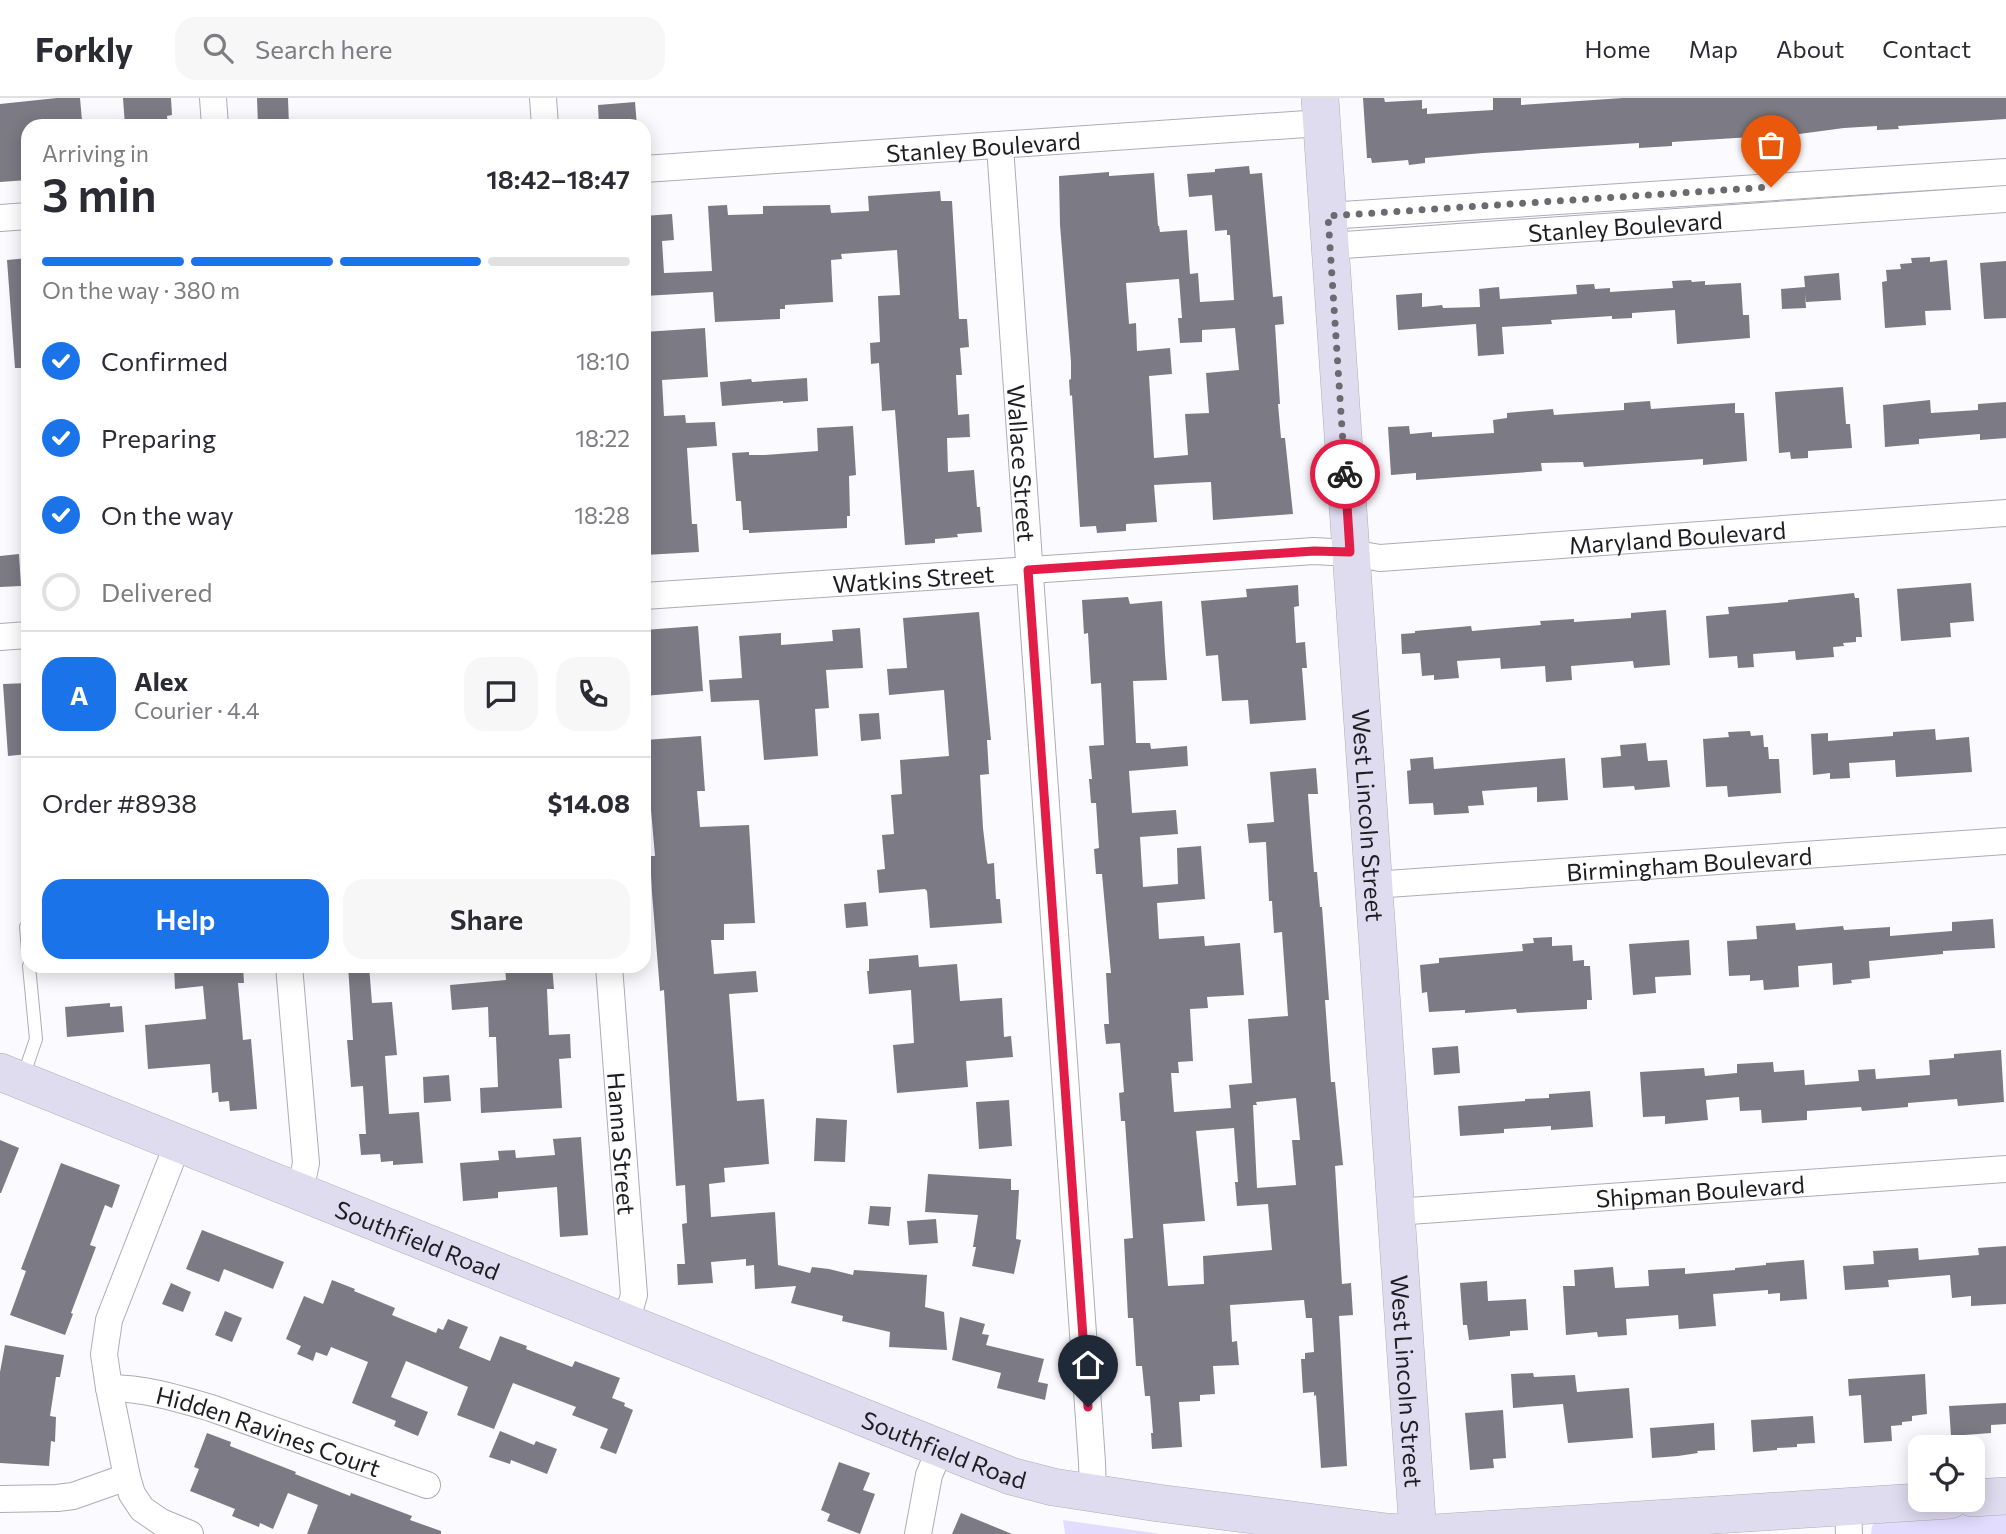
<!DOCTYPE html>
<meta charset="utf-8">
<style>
body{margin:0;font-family:Commissioner,sans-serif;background:#f7f7f7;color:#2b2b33;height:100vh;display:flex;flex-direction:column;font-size:26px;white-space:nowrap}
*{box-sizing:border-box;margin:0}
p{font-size:23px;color:#7c7c81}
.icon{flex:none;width:38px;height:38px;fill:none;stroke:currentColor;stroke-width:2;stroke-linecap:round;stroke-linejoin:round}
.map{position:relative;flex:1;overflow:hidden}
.details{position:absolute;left:21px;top:21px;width:630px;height:854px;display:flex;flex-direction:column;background:#fff;border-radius:21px;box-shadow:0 4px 18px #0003}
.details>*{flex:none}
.fabs{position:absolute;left:1908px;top:1337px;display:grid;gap:14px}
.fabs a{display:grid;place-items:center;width:77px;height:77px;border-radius:14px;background:#fff;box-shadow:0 4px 18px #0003;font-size:35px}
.pin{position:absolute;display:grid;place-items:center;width:60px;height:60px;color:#fff;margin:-72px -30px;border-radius:50% 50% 50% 0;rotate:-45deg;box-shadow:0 0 7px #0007}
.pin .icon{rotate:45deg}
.courier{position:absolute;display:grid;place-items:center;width:70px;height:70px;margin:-35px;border:5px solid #e11d48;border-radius:50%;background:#fff;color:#222;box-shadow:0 2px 9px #0007}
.head em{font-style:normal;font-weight:600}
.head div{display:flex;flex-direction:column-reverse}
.head{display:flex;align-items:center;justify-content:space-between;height:119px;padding:0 21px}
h1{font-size:46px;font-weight:600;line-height:52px}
.bar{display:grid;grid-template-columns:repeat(4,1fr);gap:10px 7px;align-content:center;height:84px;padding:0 21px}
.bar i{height:9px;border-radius:5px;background:#e1e1e2}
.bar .active{background:#1a73e8}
.bar p{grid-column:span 4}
.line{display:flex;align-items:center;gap:18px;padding:0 21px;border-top:2px solid #e1e1e2}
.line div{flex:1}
.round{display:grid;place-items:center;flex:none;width:74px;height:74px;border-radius:21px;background:#f7f7f7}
ol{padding:0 21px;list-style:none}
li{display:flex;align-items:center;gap:21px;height:77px}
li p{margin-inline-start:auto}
li .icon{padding:7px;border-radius:50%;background:#1a73e8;color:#fff;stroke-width:4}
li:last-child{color:#7c7c81}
li i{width:38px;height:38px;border:4px solid #e1e1e2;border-radius:50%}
.button{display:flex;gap:14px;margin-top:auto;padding:14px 21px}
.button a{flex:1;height:80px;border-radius:21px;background:#1a73e8;color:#fff;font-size:28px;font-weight:600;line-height:80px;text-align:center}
.button a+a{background:#f7f7f7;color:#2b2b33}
header{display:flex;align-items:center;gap:42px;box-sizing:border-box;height:98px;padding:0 35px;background:#fff;border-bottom:2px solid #e1e1e2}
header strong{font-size:33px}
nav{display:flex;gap:38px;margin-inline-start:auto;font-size:24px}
.search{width:490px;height:63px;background:#f7f7f7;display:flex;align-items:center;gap:18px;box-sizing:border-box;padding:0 24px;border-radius:21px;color:#7c7c81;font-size:26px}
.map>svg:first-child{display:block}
.green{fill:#e2ddfe}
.building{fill:#7c7a84;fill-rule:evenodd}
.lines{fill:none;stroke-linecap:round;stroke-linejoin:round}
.lane-casing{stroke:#adacb6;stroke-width:14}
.street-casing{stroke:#adacb6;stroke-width:28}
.secondary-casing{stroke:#adacb6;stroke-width:38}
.lane{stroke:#fff;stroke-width:12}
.street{stroke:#fff;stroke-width:26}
.secondary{stroke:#e0dcf0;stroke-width:37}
.done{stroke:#6b6b6f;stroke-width:7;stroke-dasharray:0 12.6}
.route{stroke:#e11d48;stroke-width:9}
.labels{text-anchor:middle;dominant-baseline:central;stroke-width:5;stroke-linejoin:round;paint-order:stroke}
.street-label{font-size:24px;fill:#1e1d21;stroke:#fff}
</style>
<header>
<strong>Forkly</strong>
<div class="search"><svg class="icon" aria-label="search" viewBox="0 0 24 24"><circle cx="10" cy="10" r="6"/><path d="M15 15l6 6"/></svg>Search here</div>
<nav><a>Home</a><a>Map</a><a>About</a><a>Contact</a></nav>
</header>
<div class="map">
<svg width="2006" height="1436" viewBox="0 0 2006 1436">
<rect width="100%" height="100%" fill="#fbfbff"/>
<path class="green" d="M2006,1409V1436H1871L1872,1428L1882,1417Z
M1063,1422L1161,1436H1065Z"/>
<path class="building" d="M57,0H80L82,23L28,28V82L0,84V6Z
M123,0H171L172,17L167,18L168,27L125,28Z
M257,0H288L289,28H258Z
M1363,0H1384L1385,4L1422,2V11L1427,10V16L1493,12V0H1521V7L1623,0H2006V21L1898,28L1899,31L1877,32V28L1844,30L1799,36L1672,44V48L1639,50V45L1483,55L1425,60V65L1409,67L1408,62L1372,65L1371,60H1367Z
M635,4L637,28H599L598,7Z
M1249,68L1250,76L1262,75L1273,199L1282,198L1284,226L1275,227L1280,306H1278L1281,340H1285L1293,416L1213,422L1211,384L1189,385L1154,387L1157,424L1126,426V433L1097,435L1096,428L1080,429L1072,297L1070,298L1069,282L1071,281V264L1060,127L1059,78L1109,74V78L1154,75L1158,128H1159L1160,134L1187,132L1190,176L1198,175L1200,204L1234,202L1230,137H1227V132L1215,133L1212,97L1189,99L1187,76L1215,74V71ZM1179,181L1182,220H1178L1180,245L1202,244V232L1235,230L1239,272L1206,275L1209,315L1185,316L1188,357L1154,360L1149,278L1172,276L1170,250L1137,253L1136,225L1129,226L1126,185Z
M940,93L941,103H952L959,221H967L969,249L960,250L962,277H956L958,317L969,316L970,339L947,340L948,374L974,372L977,409H980L982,434L957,436L958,439L935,441V445L905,447L895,312L882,313L879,265L871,266L870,245L880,244L878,198L900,197L897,152L841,156L842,161L831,162L833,204L785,207V211H780V221L715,224L713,194L644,198V118L672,116L674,142L662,143L664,175L712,173L708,108L727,107L728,117L763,116V108L830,107L831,115L869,113L868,98Z
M1930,159V164L1947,162L1951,212L1925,213L1926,227L1885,230L1882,184L1887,183L1886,172L1901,171L1900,166L1912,165L1911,160Z
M28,160V270H15L7,162Z
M2006,163V220L1984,221L1980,165Z
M1839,175L1841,202L1806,204L1805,195L1806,210L1782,211L1781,191L1805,189L1804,178Z
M1691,182L1692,184L1705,183V187L1741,185L1743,217H1749L1750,240L1677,246L1675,212L1632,215V220L1612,221V218L1551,222L1552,226L1502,229L1504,256L1478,258L1476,226L1398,232L1396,197L1422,195V209L1442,207L1443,210L1480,209L1479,191L1499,189L1500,201L1577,196L1576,187L1594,186L1595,191L1610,190V194L1673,190L1672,183Z
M705,230L708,279L662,282L664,318L685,317L686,325L715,324L717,348L687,350L692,426H697L699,454L644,457V234Z
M807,280L808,303L783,305V303L722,308L720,284L751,281L752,284Z
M1843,289L1846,326H1850L1852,350L1808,353V360L1791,361L1790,354L1779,355L1775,294Z
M1930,302L1931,315L1978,312V306L2006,304V340L1980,342V336L1919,341V346L1885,349L1883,307Z
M1650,303L1651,311L1735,305V315H1744L1747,363L1703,367V361L1584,369L1583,364L1541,365L1542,373L1416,382V375L1391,377L1388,329L1409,328L1410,336L1432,334V339L1494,335L1493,322L1507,320V315L1553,311L1554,317L1624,312V305Z
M853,328L856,377L849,378L850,418H847V430L749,435V432H743L741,403H736L732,355L749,354V357H765L818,353L817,330Z
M19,456L21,488L0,489V458Z
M1971,485L1974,523L1950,525L1951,539L1901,543L1897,491Z
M1298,487L1299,508L1294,509L1296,545L1305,544L1307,570H1302L1306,622L1250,626L1248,602L1222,603L1218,557L1206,558L1201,503L1247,499L1246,491Z
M1854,495L1855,500H1859L1862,539H1856V544L1843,545L1844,548L1833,549L1834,559L1796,562L1795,553L1753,556L1754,569L1738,570L1737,558L1709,560L1706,518L1729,516L1728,509L1788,504V502Z
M1128,499L1130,506L1162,503L1165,556L1167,582L1133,583L1136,645H1150L1151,651L1187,648L1188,668L1129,673L1132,715L1176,712L1178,736L1140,739L1143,789L1178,786L1177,750L1201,748L1205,801L1157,805L1159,841L1204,838L1205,848L1240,845L1244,897L1207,899L1208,910L1190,911L1193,963L1178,964L1179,975H1171L1174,1014L1231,1010L1229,987L1252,985L1248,921L1288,918L1282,834L1274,835L1272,803H1269L1266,744L1249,745L1247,726L1274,724L1270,674L1316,670L1318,696H1308L1310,724L1314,774H1317L1320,809H1322L1329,902H1325L1331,984H1335L1343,1067L1335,1068L1342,1186L1351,1185L1353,1217L1339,1218L1347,1368L1321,1370L1316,1297L1314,1298V1294L1303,1295L1301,1261H1305V1255L1314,1254L1312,1220H1306L1304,1202L1230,1207L1232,1244L1237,1243L1239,1267L1213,1268L1215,1296L1200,1297V1303L1179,1304L1182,1349L1152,1351L1151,1335H1153L1150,1298H1145L1142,1268H1136L1133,1220H1128L1124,1141L1133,1140L1125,1023H1121L1119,995L1124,994L1120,945L1106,946L1104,926H1109L1106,875H1111L1102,776H1096L1094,751L1099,750L1096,705H1091L1089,681H1092L1089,648L1104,647L1101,585L1091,586L1088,535L1084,536L1082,502ZM1296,1000L1300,1042H1292L1296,1087L1257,1090L1253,1007H1257L1256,1004ZM1234,1030L1238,1084H1235L1237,1108L1268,1106L1272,1152L1203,1158L1204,1186L1168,1188L1163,1126L1205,1123L1196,1033Z
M1666,512L1670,567L1634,570L1633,563L1571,568L1572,582L1546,584L1545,568L1501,571L1500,560L1457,563L1459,580L1434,582V577L1422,578L1420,555L1402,556L1401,536L1415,535V533L1471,528L1472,533L1541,527L1540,523L1574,521V524L1631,520V515Z
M979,514L991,642H987L989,676L980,677L983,730L987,764L988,766L994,765L996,801H1000L1002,825L930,830L927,793L925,791L879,795L877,772L885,771L882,737L894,736L891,697L902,696L900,662L949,658L944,592L889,597L887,571L907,570L903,520Z
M698,528L703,593L644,598V532Z
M860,530L863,570L826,572L829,610L815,611L818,658L764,662L759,602L711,604L709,582L742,580L739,538L781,535V547L833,543L832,532Z
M28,585V656L8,658L3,586Z
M879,615L881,641L861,643L859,616Z
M1935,631L1936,642L1969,639L1972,674L1896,679L1895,662L1849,665L1850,680L1830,681V675L1813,677L1811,636L1828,635V643L1893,638V634Z
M1750,633L1751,638L1763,637L1764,649H1768L1769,661H1779L1781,695L1728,699L1727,688L1706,689L1703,641L1729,639L1728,634Z
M701,638L705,693H697L700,729L749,727L755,825L724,826V842H711L714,876L756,873L758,894L729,896L737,1003L764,1001L769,1066L724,1070L725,1084L709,1086L711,1119L775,1114L778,1167L810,1175L812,1169L829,1171L853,1177L854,1172L927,1177L925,1209L944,1214L947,1252L889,1249L890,1234L842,1223L843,1218L791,1205L796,1188L755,1191L754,1167L746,1168V1161L711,1164L713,1185L678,1187L677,1166H685L682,1126L687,1125L685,1087L676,1088L664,892L660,893L652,795L650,758H655L645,642Z
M1646,645L1648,663L1667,662L1670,689L1635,692L1634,688L1603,690L1601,660L1621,658L1620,647Z
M1433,659L1434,671L1565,660L1568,702L1537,704V689L1482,693L1484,707L1468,708L1469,715L1434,717L1433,705L1409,706L1407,673L1411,672L1410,661Z
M866,804L868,828L846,830L844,806Z
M1993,821L1995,850L1943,853V856L1869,863L1870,880L1851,882L1852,885L1833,887L1832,865L1798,868L1799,889L1764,892L1763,882L1750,883V877L1729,878L1727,843L1757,841L1756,828L1795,825L1796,832L1843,828L1844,832L1890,829V838L1952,833V824Z
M1552,839V848L1572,847L1573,863L1584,862V868H1590L1592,902H1587V911L1517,915L1516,911L1465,915V912L1429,914L1427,894L1422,895L1420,867L1439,865V860L1523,853L1522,846L1534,845L1533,840Z
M1689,842L1691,877L1655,879L1656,895L1633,897L1629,846Z
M918,857L919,869L957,866L960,903L1002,900L1004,939L1011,938L1013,959L966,963L968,989L897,995L893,947L914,945L911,892L869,896L867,873H869V861Z
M174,868H243L244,885H238L243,942L251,941L257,1011L230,1013L229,1003L219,1004L218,994L212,995L210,966L148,971L145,927L206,921L203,888L175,891Z
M348,868H369L372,905L392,904L397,957L385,958L389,1016L419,1014L423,1065L393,1067V1063L381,1064L380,1056L361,1057L359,1036H366L363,988L351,989L347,942H353Z
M505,868H552L554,891H547L549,937L570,936L571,960L559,961L562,1010L481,1015L480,990L498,989L496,939H489L488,909L452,912L450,887L506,882Z
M110,905V909L122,908L124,934L67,939L65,909Z
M1458,948L1460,975L1434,977L1432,950Z
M2001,952L2004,1004L1958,1008L1957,1001L1908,1005V1009L1862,1013L1861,1009L1807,1013V1022L1762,1025L1761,1012L1740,1013L1739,999L1706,1002L1708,1022L1665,1026V1018L1643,1019L1640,974L1704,970L1705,978L1737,975V966L1773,964L1774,974L1804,972L1805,987L1859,983L1858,972L1875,971L1876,981L1930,977L1929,962L1954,960V956Z
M449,977L451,1003L424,1005L423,979Z
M1590,993L1593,1029L1551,1032V1028L1504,1031V1035L1460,1038L1458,1008L1525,1003V1001L1549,1000V996Z
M1009,1002L1012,1048L979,1051L976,1004Z
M816,1020L847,1022L845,1064L814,1063Z
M581,1039L588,1137L560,1139L557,1089L498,1094V1100L463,1103L460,1065L499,1062L498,1053L515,1052L516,1060L555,1057L553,1041Z
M0,1042L19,1050L1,1095H0Z
M61,1065L120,1087L112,1110L105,1107L90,1147L96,1149L71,1215L73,1216L65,1237L10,1217L26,1173L21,1171Z
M928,1076L1011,1081V1092H1019L1016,1141L1021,1142L1014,1176L972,1168L976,1149H973L978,1117L925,1114Z
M870,1108L891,1109L889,1128L868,1126Z
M936,1121L938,1145L909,1147L907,1123Z
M202,1132L284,1164L273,1191L224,1171L219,1184L186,1171Z
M2006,1148V1206L1971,1208V1198L1952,1200L1950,1177L1888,1182L1889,1189L1845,1192L1843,1168L1874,1166L1873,1153L1918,1150L1919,1162L1979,1157L1978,1150Z
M1804,1162L1807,1201L1780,1203V1195L1768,1196V1192L1713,1196L1716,1228L1679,1231L1678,1217L1626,1221L1627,1237L1598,1239L1597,1234L1566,1237L1563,1188H1575L1574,1172L1613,1169L1615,1190L1649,1188L1648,1172L1685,1170V1176L1735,1172V1170L1766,1167V1165Z
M332,1182L355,1191L354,1193L395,1210L392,1217L436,1235L438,1230L443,1232L448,1221L468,1229L459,1250L490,1263L500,1238L527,1248L526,1251L572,1269L575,1263L620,1280L612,1300L625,1305L624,1308L633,1312L616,1356L600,1350L608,1331L572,1317L576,1309L513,1285L494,1331L457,1317L468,1289L406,1263L391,1299L428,1314L418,1338L394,1328L396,1323L352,1305L368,1264L331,1249L327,1258L316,1254L313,1263L297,1256L301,1248L286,1241L304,1198L323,1206Z
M1487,1183L1488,1203L1526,1201L1528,1232L1510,1233V1238L1469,1242L1467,1227H1463L1460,1185Z
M171,1185L191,1194L183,1214L162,1206Z
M225,1213L242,1220L232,1244L215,1237Z
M960,1219L985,1226L982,1236L989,1237L986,1247L1044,1261L1038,1284L1048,1286L1045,1302L997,1290L1001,1275L952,1262Z
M5,1247L64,1257L60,1279H56L50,1318L56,1319L55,1344L51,1343L49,1368L0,1365V1274Z
M1533,1275L1534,1279L1575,1277L1577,1294L1629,1290L1633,1340L1568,1345L1563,1306L1513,1310L1511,1276Z
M1925,1276L1927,1316L1912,1318V1323L1902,1324V1327L1891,1328L1892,1343L1864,1345L1861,1297L1849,1298L1848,1281Z
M2006,1305V1326L1991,1327V1335L1951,1338L1949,1308Z
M1503,1312L1506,1360L1493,1361L1494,1370L1470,1372L1465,1315Z
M1813,1318L1815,1345L1797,1346V1349L1777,1350V1352L1753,1354L1751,1322Z
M1714,1325L1715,1352L1697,1353L1698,1355L1678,1358L1652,1360L1650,1330Z
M500,1333L534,1347L536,1343L557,1351L547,1376L511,1362L510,1366L489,1359Z
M207,1335L231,1344L230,1348L296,1374L295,1376L350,1398L351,1395L412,1418L410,1422L441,1433V1436H307L318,1407L288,1395L273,1431L260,1425L259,1429L232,1418L235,1411L190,1393L199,1371L194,1369Z
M839,1364L870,1375L863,1392L875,1396L860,1436L827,1423L830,1416L821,1412Z
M961,1415L1012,1436H952Z"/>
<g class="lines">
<defs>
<path id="lane" d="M26,829L28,853
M23,979L36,941L29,868"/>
<g id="street">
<path d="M213,0L215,28"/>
<path d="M543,0L545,28"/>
<path id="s1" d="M1000,48L1092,1364L1093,1396"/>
<path id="s2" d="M644,71L1321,25"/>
<path d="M1327,118L2006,74"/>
<path d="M0,120L28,118"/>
<path id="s3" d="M1330,148L2006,101"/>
<path id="s4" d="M644,498L1314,453L1350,455L1380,460L2006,415"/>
<path d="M0,539L28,537"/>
<path id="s5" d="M1373,787L2006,743"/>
<path d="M289,868L306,1065L300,1094"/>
<path id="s6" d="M609,868L634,1197L626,1224"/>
<path d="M178,1045L109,1222L104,1256L109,1290L127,1379L132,1396L142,1411L161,1424L190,1436"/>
<path id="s7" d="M1395,1114L2006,1071"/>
<path id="s8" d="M109,1290C144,1290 177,1300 211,1310L427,1387"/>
<path d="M0,1401L57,1400L73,1398L127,1379"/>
<path d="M1848,1409L1849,1436"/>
<path d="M918,1436L929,1377L941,1349"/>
</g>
<g id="secondary">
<path id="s9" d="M1320,0L1418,1436"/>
<path id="s10" d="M0,974L970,1362L1011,1378L1053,1389L1158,1405L1387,1434L1418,1436L1950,1402"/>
<path d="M1972,1400L2006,1398"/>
</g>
</defs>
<use href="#lane" class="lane-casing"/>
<use href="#street" class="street-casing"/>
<use href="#secondary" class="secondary-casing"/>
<use href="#lane" class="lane"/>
<use href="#street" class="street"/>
<use href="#secondary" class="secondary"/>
</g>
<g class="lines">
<path class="done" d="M1345,376L1328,118L1771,89"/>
<path class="route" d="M1088,1309L1028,472L1314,453L1350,454L1345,376"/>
</g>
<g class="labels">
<g class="street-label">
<text stroke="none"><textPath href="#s2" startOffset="340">Stanley Boulevard</textPath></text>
<text stroke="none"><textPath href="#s3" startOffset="296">Stanley Boulevard</textPath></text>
<text stroke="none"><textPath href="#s1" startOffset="318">Wallace Street</textPath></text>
<text stroke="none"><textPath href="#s4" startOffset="1036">Maryland Boulevard</textPath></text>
<text stroke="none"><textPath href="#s4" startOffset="270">Watkins Street</textPath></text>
<text stroke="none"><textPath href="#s9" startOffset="719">West Lincoln Street</textPath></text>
<text stroke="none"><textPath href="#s5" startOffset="317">Birmingham Boulevard</textPath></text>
<text stroke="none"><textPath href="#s6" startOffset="178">Hanna Street</textPath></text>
<text stroke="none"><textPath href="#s7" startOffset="306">Shipman Boulevard</textPath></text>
<text stroke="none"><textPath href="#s10" startOffset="450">Southfield Road</textPath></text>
<text stroke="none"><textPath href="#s9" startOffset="1286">West Lincoln Street</textPath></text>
<text stroke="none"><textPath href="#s8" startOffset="166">Hidden Ravines Court</textPath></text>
<text stroke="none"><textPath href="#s10" startOffset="1017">Southfield Road</textPath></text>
</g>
</g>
</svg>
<div class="fabs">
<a><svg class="icon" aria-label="locate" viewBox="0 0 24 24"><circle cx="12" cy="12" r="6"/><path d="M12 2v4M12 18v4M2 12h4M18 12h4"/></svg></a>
</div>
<div class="pin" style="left:1771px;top:89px;background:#ea580c"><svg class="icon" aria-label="bag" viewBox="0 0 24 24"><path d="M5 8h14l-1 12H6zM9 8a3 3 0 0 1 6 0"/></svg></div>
<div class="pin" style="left:1088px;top:1309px;background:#1f2937"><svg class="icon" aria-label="home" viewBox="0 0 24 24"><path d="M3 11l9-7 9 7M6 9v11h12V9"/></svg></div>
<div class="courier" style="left:1345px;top:376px"><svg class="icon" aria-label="bike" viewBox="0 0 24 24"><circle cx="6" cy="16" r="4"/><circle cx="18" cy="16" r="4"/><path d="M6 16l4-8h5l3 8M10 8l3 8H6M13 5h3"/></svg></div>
<section class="details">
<div class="head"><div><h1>3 min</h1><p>Arriving in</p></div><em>18:42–18:47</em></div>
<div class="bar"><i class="active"></i><i class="active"></i><i class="active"></i><i></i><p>On the way · 380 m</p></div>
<ol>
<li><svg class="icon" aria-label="check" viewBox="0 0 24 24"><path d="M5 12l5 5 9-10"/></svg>Confirmed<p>18:10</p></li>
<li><svg class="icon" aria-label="check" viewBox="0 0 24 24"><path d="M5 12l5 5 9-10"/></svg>Preparing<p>18:22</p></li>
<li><svg class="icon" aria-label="check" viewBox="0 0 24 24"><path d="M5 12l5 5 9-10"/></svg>On the way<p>18:28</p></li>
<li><i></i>Delivered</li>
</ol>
<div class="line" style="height:126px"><b class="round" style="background:#1a73e8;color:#fff">A</b><div><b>Alex</b><p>Courier · 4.4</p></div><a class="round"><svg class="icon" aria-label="chat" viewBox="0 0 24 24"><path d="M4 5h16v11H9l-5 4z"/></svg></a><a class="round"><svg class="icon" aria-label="phone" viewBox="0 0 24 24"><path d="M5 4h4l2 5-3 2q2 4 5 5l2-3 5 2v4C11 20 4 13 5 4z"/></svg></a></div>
<div class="line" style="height:91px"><div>Order #8938</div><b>$14.08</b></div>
<div class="button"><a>Help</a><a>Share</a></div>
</section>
</div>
